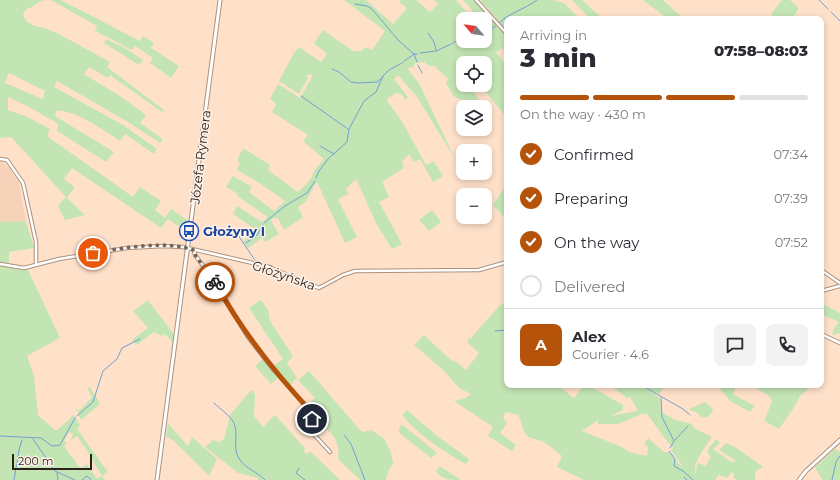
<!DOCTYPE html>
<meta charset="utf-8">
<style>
body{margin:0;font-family:Montserrat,sans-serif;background:#f2f2f3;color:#2b2b33;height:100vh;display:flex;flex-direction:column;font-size:15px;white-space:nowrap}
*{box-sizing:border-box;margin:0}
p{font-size:13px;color:#7c7c81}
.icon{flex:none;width:22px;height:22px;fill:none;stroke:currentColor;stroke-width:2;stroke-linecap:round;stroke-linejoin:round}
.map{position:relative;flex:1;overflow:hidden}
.side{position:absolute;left:504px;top:16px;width:320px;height:372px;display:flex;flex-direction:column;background:#fff;border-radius:8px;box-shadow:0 2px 6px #0003}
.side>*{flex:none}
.needle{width:26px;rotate:298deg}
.fabs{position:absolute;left:456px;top:12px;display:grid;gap:8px}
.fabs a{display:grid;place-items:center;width:36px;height:36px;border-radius:8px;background:#fff;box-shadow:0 2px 6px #0003;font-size:20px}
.scale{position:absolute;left:12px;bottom:10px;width:80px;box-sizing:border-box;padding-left:4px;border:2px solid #2d221a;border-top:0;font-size:11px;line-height:14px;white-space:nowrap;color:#2d221a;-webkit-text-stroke:3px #fef2e9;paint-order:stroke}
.pin{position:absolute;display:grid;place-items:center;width:34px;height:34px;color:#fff;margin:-17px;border:2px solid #fff;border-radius:50%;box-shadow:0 1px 4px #0007}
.courier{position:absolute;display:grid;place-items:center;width:40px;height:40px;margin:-20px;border:3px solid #b45309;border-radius:50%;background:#fff;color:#222;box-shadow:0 1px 5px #0007}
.summary em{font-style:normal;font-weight:800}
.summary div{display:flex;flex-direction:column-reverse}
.summary{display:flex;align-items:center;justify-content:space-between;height:68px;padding:0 16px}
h1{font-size:26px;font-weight:800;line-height:30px}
.bar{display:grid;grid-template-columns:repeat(4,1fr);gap:6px 4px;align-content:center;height:48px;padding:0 16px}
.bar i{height:5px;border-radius:3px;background:#e1e1e2}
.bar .selected{background:#b45309}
.bar p{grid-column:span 4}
.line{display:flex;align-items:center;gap:10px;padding:0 16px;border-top:1px solid #e1e1e2}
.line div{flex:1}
.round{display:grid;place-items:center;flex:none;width:42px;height:42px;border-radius:8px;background:#f2f2f3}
ol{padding:0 16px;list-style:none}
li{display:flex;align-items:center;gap:12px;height:44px}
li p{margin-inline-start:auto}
li .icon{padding:4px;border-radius:50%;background:#b45309;color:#fff;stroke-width:4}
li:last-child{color:#7c7c81}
li i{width:22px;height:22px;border:2px solid #e1e1e2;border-radius:50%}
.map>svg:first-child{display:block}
.built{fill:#f6d2b8}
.green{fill:#c3e5b3;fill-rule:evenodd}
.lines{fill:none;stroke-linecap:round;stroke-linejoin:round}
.stream{stroke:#739fd5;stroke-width:1}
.minor-casing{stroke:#ad927d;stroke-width:4.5}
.tertiary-casing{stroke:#ad927d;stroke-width:5}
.minor{stroke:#fff;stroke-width:2.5}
.tertiary{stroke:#fff;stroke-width:3}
.done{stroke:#766558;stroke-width:4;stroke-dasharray:0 7.2}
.route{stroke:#b45309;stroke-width:5}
.labels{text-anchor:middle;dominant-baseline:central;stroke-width:3;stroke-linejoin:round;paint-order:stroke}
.street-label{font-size:13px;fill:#2d221a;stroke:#fef2e9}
.transit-label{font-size:13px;font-weight:bold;fill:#164399;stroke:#fef2e9;text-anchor:start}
</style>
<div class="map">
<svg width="840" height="480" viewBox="0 0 840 480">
<rect width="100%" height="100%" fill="#ffe1ca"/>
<path class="built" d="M0,161L8,166L19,183L26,221L0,222Z"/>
<path class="green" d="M0,0H44C37,2 33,8 26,9L23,15L27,22L35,26L45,28L57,33L110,62L107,67L164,110L162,112L110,75L108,78L89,67L84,74L120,96L146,115L140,123L163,139L160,143L128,122L57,81L54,87L123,125L157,149L154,154L125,134L120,141C105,131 74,109 56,111L55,116L114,152L106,162L57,131L58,124L55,122L29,107L8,97V110L25,116L50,129L47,136L133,197L140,187L161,201L155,210L165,218L171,209L189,221L187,232L168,219L161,228L72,168L64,179L75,187L67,198L85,215L65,220L58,206L66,197L11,137L0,138ZM9,73L45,91L43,99L5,83Z
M51,0H61L140,41L143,36L154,43L151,48L179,66L171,78L150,63L153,58L135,46L132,50L95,31L97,26Z
M344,0H366L393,24L407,8L399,2L401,0H416L430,12L438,4L434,0H456L468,14L473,11L463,0H475L499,28L501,25L499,21L480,0H553L564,3L580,19H507V54L502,48L496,52L507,66V118L480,85H485V63H463V65L460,62L463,72V85H470L481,104L476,107H471L465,101L454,97L446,83L448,79C444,73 438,72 435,66H429L424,62L415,63L414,67L407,68L420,85L455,159L417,97L398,75L394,79L408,97L406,100L401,94L396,93L387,99L388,102L403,123L426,165L434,161L443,176L433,182L420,159L414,162L409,154L402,162L404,168L382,182L389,197L379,202L402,244L392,249L377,225L356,179L346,189L349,194L338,199L357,237L345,243L317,182L305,202L298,207L303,217L284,230L278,218H273L271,221L279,234L265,242L262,238L248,248L243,242L255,229L233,214L237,206L262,222L267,218L265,215L237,196L238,194L226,187L233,176L252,187L249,192L274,211L285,201L261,184L237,170L240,164L237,160L243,148L270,165L268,170L298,192L310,180L316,168L324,159L303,141L308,135L272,112L276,104L270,99L278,84L300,98L313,75L309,74L306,76L308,78L299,94L279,81L294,53L299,47L321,62L327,54L314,43L323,30L353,51H361L366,47L372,50L385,31ZM463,19H485V41H463Z
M572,0H582L603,19H590Z
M643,0H663L684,19H668Z
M782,0H790L799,8L792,19H775L771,14Z
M106,39L125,48L143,60L139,65L104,43Z
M507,184V220L493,205Z
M432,210L441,222L429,231L419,220Z
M26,221L34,248L9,252V264L0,262V222Z
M0,266L28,270L60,338L27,356L34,376L38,415L56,431L74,415L80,425L77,429L108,472L102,476L105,480H0ZM69,432L73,434L70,441L77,436L86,449L102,476L97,479L87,464L80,468L64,446L67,443L64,441Z
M148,300L175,336L174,344L165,334L162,336L154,332L137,345L132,340L148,328L133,311Z
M261,300L268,310L270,321L293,356L287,363L297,378L288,387L272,367L283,359L249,308Z
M505,303L507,304V385H557L574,398L584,385H588L623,405V410L611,416L638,411L630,397L627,398L609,385H666L659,394L646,388L660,398L661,412L676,420L692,424L694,428L712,437C705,448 693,461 695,474L698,463L706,466L711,456L708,454V449L716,439L720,443L713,449L731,462L736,461L719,450L726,443L735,447L762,466V468L758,469L755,473V480H737L733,477L734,473L732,472L727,478L719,475L716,478V480H584L557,467L562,456C556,452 548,443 541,441C535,438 529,440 525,433C522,426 522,422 518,415L506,412L503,418L507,423L500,433L516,445L512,451L488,436L493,427L454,401L465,398L471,394L459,388L442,369L414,345L424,335L452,361L454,360L466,370L479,353L467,342L469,339L468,338H471L500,305ZM642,414H647L669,444L673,447L671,451L683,466H681L669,452H664L648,438L644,445L648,447L647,456L629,452L622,447L582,431L598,420V424H618Z
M821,303L840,313V333L832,335L834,328L839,322L821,314Z
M263,359L279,377L271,384L255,366Z
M309,371L360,430L364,432L371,430L384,438L391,453L393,463L388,472L386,480H360L338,459C342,430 317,430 316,410L314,414L307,406L315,398L298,380Z
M714,385H737L733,394L755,406L750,412L730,401L722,391Z
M751,385H810L812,386L800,396L793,409L779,429L764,421L772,401L769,396Z
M90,387L100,404L81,420L76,408L79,411L92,397L87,388Z
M251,390L255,394L254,416L263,427L275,415L305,448L304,452L308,454L310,451L340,480H258V478L238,473L205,447L213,440L219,442L224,439L230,415Z
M705,402L713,409L712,412L708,417L702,418L696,412L692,411L689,409Z
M407,410L437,436L469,459L466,464C444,452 418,435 402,415Z
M168,423L188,446L192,437L217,459L209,476L174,441L166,436Z
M403,425L437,453L431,458L403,436C399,433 398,430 400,426Z
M835,449L840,452V480H822L815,467Z
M440,466L461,480C451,480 440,480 436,470Z"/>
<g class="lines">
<path class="stream" d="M819,0L828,9
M355,4L367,6L372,9L399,41L414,54L417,62
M831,12L840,21
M499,23C511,12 525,9 537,0
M485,32L496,26
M428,33L434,42L436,50
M453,43L463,37
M420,53L436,51L451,44
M403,62L414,54H417
M418,65L422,73
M332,69L339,72L351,82L358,83L377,82L383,77
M301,96L348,129
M320,146L334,154
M316,178L319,171L328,159L347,142L349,129L364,101L376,92L383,76L389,70L402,63
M264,223L285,206L307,193L315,181
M236,232L254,259
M246,243L257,235L263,225
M255,260L262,263
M265,264L272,266
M495,331L507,330
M641,385L683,409L690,415
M661,398L662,417L674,441L670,448
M214,403C220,409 233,417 235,426C238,438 232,449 240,460C246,469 258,472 265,480
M77,416L93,402L103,371L117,359L122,348L140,339
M344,435L351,444L365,480
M0,436L41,438L52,446L60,445L75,418
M33,439L55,471L75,480
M675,440L688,426
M669,451L675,459L674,466L683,471L693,480
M299,468L296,473L305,480
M57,473L58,480
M684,477L687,480
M14,480L19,450L22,440
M82,480L87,476L91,480
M832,480L836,462L840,456"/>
<defs>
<path id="minor" d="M476,0L507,34
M0,159L7,160L23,183L36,242V265
M194,250L195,255L213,279L248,337L272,368L314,415L308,423V428L330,452
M0,264L24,268L59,259L127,248L163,246L183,247L266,266L319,288L343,275L355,271L479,270L507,262
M821,270L840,283
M821,291L840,286
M821,334L840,343"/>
<path id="tertiary" d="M157,480L220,0
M799,480L806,471L840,440"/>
</defs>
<use href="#minor" class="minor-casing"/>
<use href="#tertiary" class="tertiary-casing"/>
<use href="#minor" class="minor"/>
<use href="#tertiary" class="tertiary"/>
</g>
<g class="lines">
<path class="done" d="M93,253C125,248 163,240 194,250L195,255L215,282"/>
<path class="route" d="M215,282C241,331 276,374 314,415L312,419"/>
</g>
<defs>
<symbol id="bus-ring" viewBox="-11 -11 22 22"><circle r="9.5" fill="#fef2e9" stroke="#1a4fb4" stroke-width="1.5"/><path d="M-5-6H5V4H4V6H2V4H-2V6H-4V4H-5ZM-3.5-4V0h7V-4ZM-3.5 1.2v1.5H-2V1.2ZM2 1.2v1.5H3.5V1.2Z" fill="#1a4fb4"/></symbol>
</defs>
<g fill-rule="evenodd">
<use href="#bus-ring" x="178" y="220" width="22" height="22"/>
</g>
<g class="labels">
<g class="street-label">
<text transform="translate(200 157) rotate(-83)">Józefa Rymera</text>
<text transform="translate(284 275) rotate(19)">Głożyńska</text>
</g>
<g class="transit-label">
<text x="203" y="231">Głożyny I</text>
</g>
</g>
</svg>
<div class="fabs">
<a><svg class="needle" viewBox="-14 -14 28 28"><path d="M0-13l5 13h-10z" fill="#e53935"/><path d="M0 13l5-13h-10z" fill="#7c7c81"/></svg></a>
<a><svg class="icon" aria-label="locate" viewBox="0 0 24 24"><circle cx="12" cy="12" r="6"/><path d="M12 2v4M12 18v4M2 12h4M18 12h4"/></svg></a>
<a><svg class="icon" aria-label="layers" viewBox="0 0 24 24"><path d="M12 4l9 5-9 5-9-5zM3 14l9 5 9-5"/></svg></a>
<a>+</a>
<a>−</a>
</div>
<div class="scale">200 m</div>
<div class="pin" style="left:93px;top:253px;background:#ea580c"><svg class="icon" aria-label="bag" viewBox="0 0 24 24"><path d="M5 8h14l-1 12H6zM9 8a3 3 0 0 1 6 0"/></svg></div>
<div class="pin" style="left:312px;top:419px;background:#1f2937"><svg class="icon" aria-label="home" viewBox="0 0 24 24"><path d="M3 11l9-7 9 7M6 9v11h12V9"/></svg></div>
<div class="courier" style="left:215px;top:282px"><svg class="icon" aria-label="bike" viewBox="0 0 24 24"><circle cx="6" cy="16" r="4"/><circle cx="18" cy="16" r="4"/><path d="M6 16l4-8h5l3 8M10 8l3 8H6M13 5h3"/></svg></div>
<section class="side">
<div class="summary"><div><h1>3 min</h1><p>Arriving in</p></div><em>07:58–08:03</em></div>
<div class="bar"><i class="selected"></i><i class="selected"></i><i class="selected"></i><i></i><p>On the way · 430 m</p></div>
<ol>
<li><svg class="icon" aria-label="check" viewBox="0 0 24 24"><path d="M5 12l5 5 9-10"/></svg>Confirmed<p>07:34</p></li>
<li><svg class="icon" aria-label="check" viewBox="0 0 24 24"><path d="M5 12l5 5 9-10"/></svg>Preparing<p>07:39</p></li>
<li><svg class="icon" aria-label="check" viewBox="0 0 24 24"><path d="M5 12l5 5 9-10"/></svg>On the way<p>07:52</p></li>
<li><i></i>Delivered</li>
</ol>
<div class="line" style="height:72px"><b class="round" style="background:#b45309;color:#fff">A</b><div><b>Alex</b><p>Courier · 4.6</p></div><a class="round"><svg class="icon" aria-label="chat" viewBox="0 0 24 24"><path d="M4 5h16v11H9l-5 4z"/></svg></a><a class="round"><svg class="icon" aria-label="phone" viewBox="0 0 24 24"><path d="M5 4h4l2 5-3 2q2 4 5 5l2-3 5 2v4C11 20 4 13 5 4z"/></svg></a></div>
</section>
</div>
